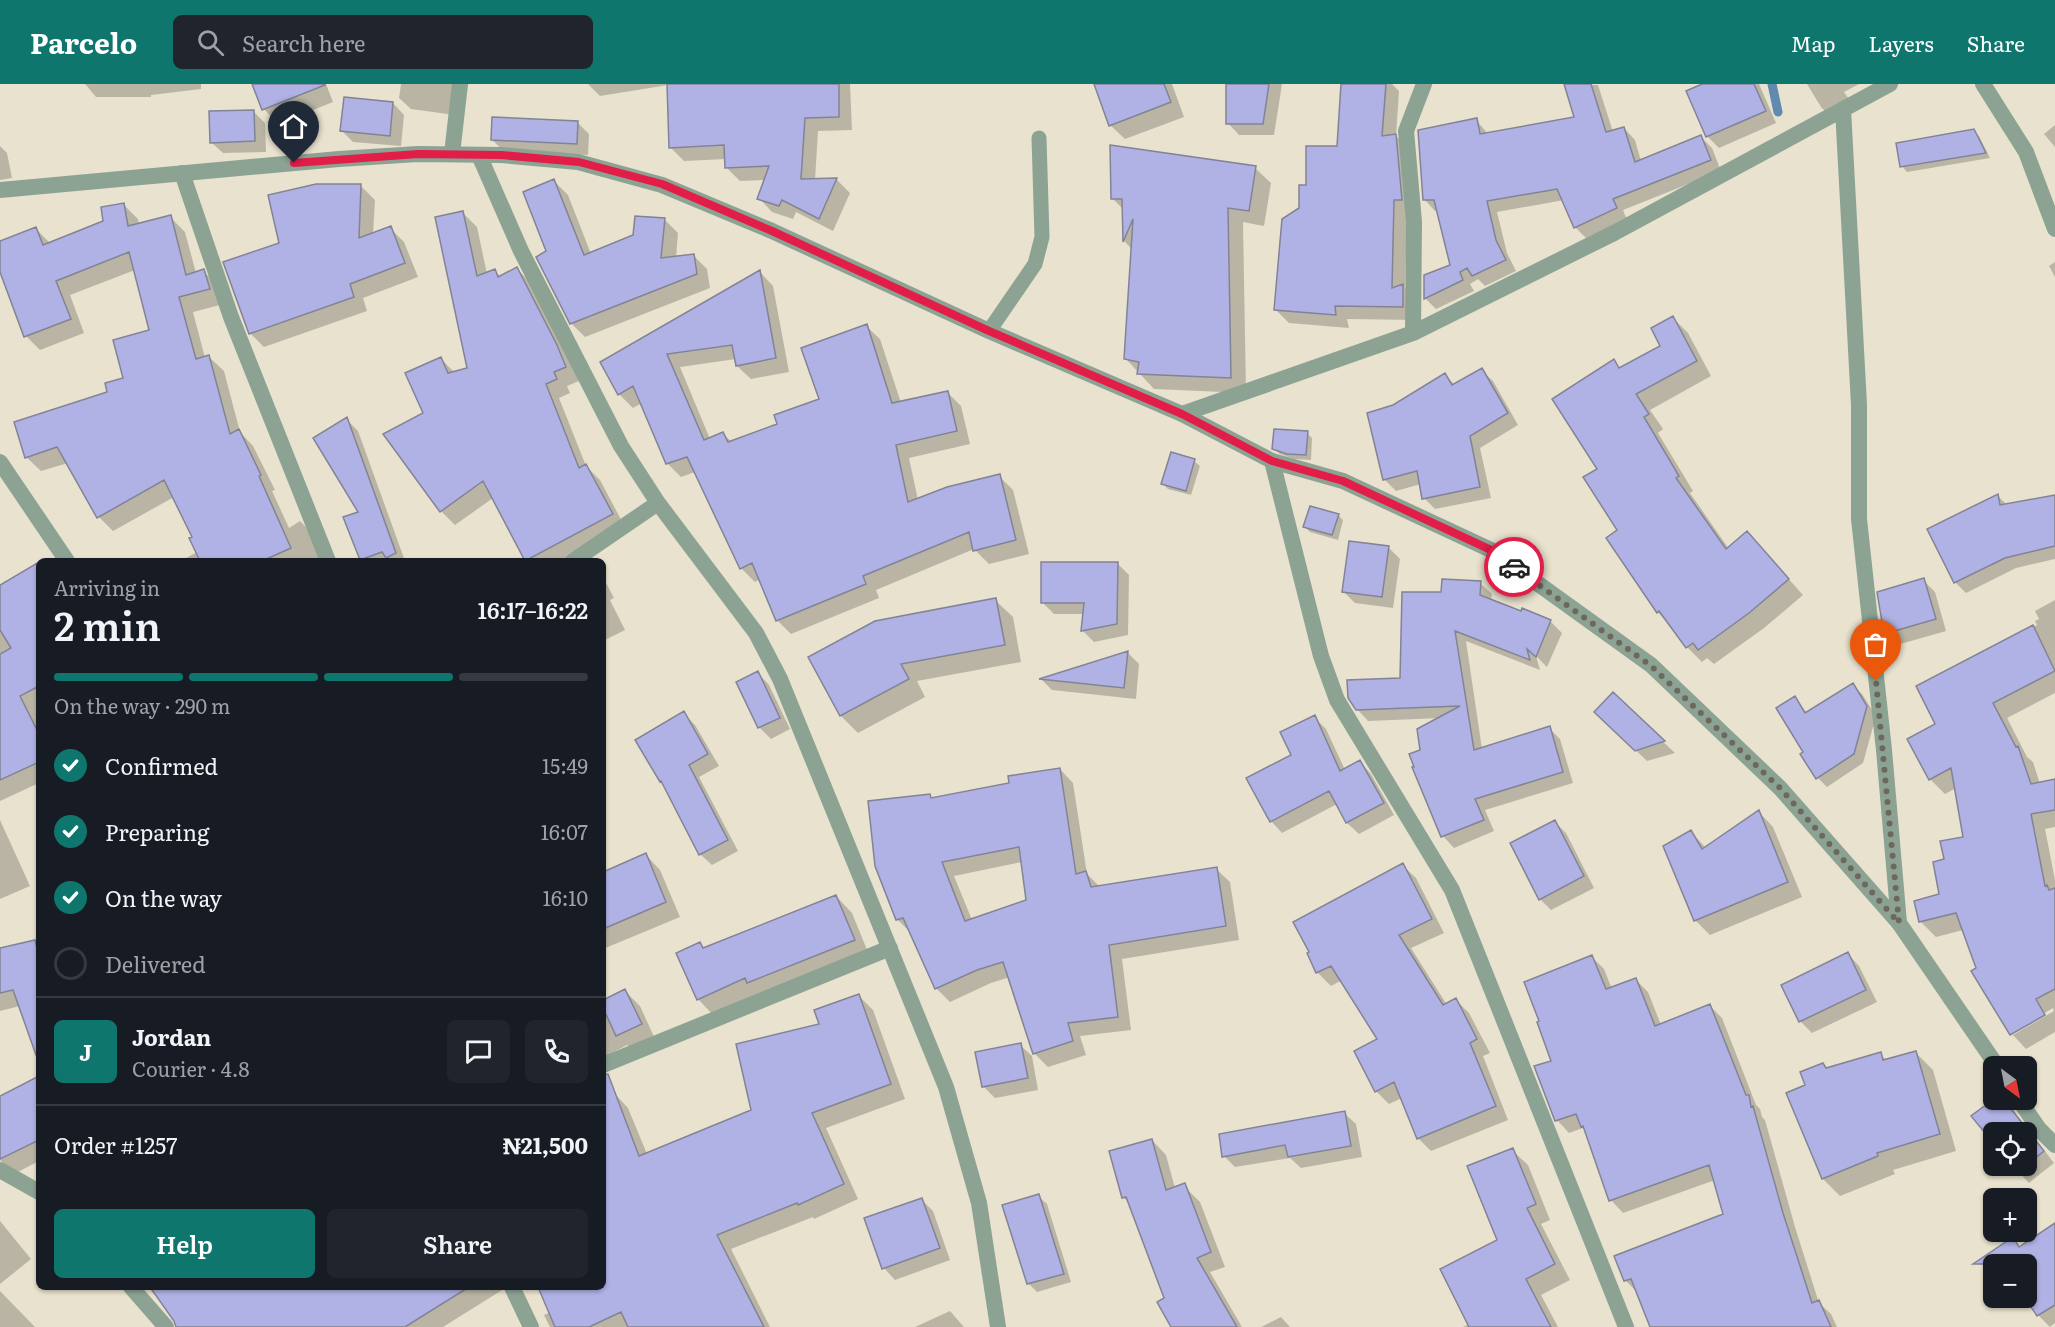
<!DOCTYPE html>
<meta charset="utf-8">
<style>
body{margin:0;font-family:Literata,serif;background:#20242c;color:#f1f3f6;height:100vh;display:flex;flex-direction:column;font-size:22px;white-space:nowrap}
*{box-sizing:border-box;margin:0}
p{font-size:20px;color:#9ea1a6}
.icon{flex:none;width:33px;height:33px;fill:none;stroke:currentColor;stroke-width:2;stroke-linecap:round;stroke-linejoin:round}
.map{position:relative;flex:1;overflow:hidden}
.details{position:absolute;left:36px;top:474px;width:570px;height:732px;display:flex;flex-direction:column;background:#171b24;border-radius:9px;box-shadow:0 2px 4px #0004}
.details>*{flex:none}
.needle{width:39px;rotate:148deg}
.fabs{position:absolute;left:1983px;top:972px;display:grid;gap:12px}
.fabs a{display:grid;place-items:center;width:54px;height:54px;border-radius:9px;background:#171b24;box-shadow:0 2px 4px #0004;font-size:30px}
.pin{position:absolute;display:grid;place-items:center;width:51px;height:51px;color:#fff;margin:-62px -26px;border-radius:50% 50% 50% 0;rotate:-45deg;box-shadow:0 0 6px #0007}
.pin .icon{rotate:45deg}
.courier{position:absolute;display:grid;place-items:center;width:60px;height:60px;margin:-30px;border:4px solid #e11d48;border-radius:50%;background:#fff;color:#222;box-shadow:0 2px 8px #0007}
.head em{font-style:normal;font-weight:600}
.head div{display:flex;flex-direction:column-reverse}
.head{display:flex;align-items:center;justify-content:space-between;height:102px;padding:0 18px}
h1{font-size:39px;font-weight:600;line-height:45px}
.bar{display:grid;grid-template-columns:repeat(4,1fr);gap:9px 6px;align-content:center;height:72px;padding:0 18px}
.bar i{height:8px;border-radius:4px;background:#363941}
.bar .selected{background:#0f766e}
.bar p{grid-column:span 4}
.line{display:flex;align-items:center;gap:15px;padding:0 18px;border-top:2px solid #363941}
.line div{flex:1}
.round{display:grid;place-items:center;flex:none;width:63px;height:63px;border-radius:9px;background:#20242c}
ol{padding:0 18px;list-style:none}
li{display:flex;align-items:center;gap:18px;height:66px}
li p{margin-inline-start:auto}
li .icon{padding:6px;border-radius:50%;background:#0f766e;color:#fff;stroke-width:4}
li:last-child{color:#9ea1a6}
li i{width:33px;height:33px;border:3px solid #363941;border-radius:50%}
.button{display:flex;gap:12px;margin-top:auto;padding:12px 18px}
.button a{flex:1;height:69px;border-radius:9px;background:#0f766e;color:#fff;font-size:24px;font-weight:600;line-height:69px;text-align:center}
.button a+a{background:#20242c;color:#f1f3f6}
header{display:flex;align-items:center;gap:36px;box-sizing:border-box;height:84px;padding:0 30px;background:#0f766e;color:#fff}
header strong{font-size:28px}
nav{display:flex;gap:33px;margin-inline-start:auto;font-size:21px}
.search{width:420px;height:54px;background:#20242c;display:flex;align-items:center;gap:15px;box-sizing:border-box;padding:0 21px;border-radius:9px;color:#9ea1a6;font-size:22px}
.map>svg:first-child{display:block}
.shadow{fill:#0003;fill-rule:evenodd}
.lines{fill:none;stroke-linecap:round;stroke-linejoin:round}
.stream{stroke:#618ab0;stroke-width:9}
.building{fill:#b0b2e5;stroke:#828396;stroke-width:1.5;fill-rule:evenodd}
.service{stroke:#8ca394;stroke-width:15}
.minor{stroke:#8ca394;stroke-width:16}
.tertiary{stroke:#8ca394;stroke-width:16}
.done{stroke:#6c685d;stroke-width:6;stroke-dasharray:0 10.8}
.route{stroke:#e11d48;stroke-width:8}
</style>
<header>
<strong>Parcelo</strong>
<div class="search"><svg class="icon" aria-label="search" viewBox="0 0 24 24"><circle cx="10" cy="10" r="6"/><path d="M15 15l6 6"/></svg>Search here</div>
<nav><a>Map</a><a>Layers</a><a>Share</a></nav>
</header>
<div class="map">
<svg width="2055" height="1243" viewBox="0 0 2055 1243">
<rect width="100%" height="100%" fill="#e8e2ce"/>
<path class="shadow" d="M85,0H201V5L151,11V13H96Z
M254,0H326L333,18L278,40L264,25Z
M401,0H459L455,31L411,25L399,14Z
M588,0H850L852,46L818,47L815,96H837L850,109L833,147L796,128L793,135L772,128L759,114L766,96L740,97L726,83V75L684,77L670,63L668,1L600,12Z
M1095,0H1172L1184,33L1125,55L1110,41Z
M1228,0H1282L1274,51H1239L1228,39Z
M1342,0H1392L1399,7L1396,52L1409,65L1405,204L1416,215V236L1347,235L1349,244L1289,239L1276,226L1308,103L1338,63Z
M1565,0L1598,1L1613,48L1624,44L1635,56L1641,77L1701,53L1712,64L1721,87L1623,126L1627,136L1586,154L1575,143L1564,116L1497,128L1507,169L1516,187L1485,202L1478,195L1470,200L1474,207L1436,225L1425,214L1452,182L1439,127H1435L1424,115L1476,36L1488,50L1576,34Z
M1706,0H1759L1776,39L1719,64L1707,52Z
M1807,0H1859L1844,8L1855,24L1835,37L1821,23Z
M393,19L404,31L401,62L353,58L342,47Z
M253,27L265,39L266,68L223,69L211,58Z
M577,38L589,50L588,71L504,67L492,56Z
M2055,41V63L2044,50Z
M1973,47L1979,52L1990,74L1907,88L1902,82Z
M0,62L7,69L12,94L0,96Z
M1255,84L1271,99L1264,142L1243,138L1246,309L1154,305L1126,275L1132,165L1124,157V126L1112,114Z
M554,97L568,111L591,170L635,152L664,135L678,149L676,174L693,171L707,185L710,204L585,253L571,239L548,167Z
M361,102L375,116L373,150L390,144L404,158L418,193L363,214L367,227L264,263L250,249L281,160Z
M123,120L138,135L139,141L170,133L185,148L196,189L203,187L218,201L224,220L193,228L205,274L209,273L224,287L240,348L253,362L275,406L272,407L289,444L300,437L314,451L321,477H181L197,468L194,454L174,413L113,447L99,433L68,379L41,387L26,373L125,295L150,248L135,186L70,211L84,249L40,266L26,252L0,184V159L36,145L50,159L105,138Z
M463,129L477,143L487,190L495,187L501,193L517,185L531,199L579,297L567,302L570,309L559,314L586,382L600,396L626,445L588,465L593,474L589,477H527L493,414L455,441L441,427L385,350L425,330L441,275L455,289L469,285Z
M2055,178V193L2049,182Z
M760,188L773,202L789,288L751,295L737,282L736,275L680,283L710,355L723,350L732,358L779,341L821,316L866,242L880,255L901,319L947,308L961,322L970,360L909,374L918,416L999,392L1013,406L1029,470L989,480L974,465L876,506L879,514L791,550L777,536L760,495L755,498L741,484L695,388L681,393L668,380L642,319L633,324L619,310Z
M1673,234L1688,249L1711,292L1650,326L1663,345L1658,349L1693,407L1690,409L1729,465L1747,449L1803,511L1764,544L1714,580L1707,574L1702,578L1687,563L1658,528L1619,447L1599,385L1613,277L1621,285L1662,262Z
M1481,286L1493,297L1518,341L1480,364L1491,414L1435,425L1424,414L1421,400L1396,407L1384,395L1394,322L1445,291L1455,301Z
M346,335L358,347L405,477L361,475L360,429Z
M1307,349L1312,354L1311,376L1294,375L1280,370L1274,365Z
M1194,377L1200,382L1191,411L1168,405L1163,400Z
M1997,411L2007,421L2055,412V475L2016,484L1966,509L1955,498Z
M1338,431L1343,436L1338,456L1310,448L1305,443Z
M1389,464L1400,475L1393,524L1355,519L1343,507Z
M39,480V699L0,717V503Z
M1118,480L1129,491L1128,551L1094,558L1082,546L1084,530H1054L1042,518Z
M603,493L614,514L610,516L625,546L603,557Z
M1923,496L1935,508L1946,547L1897,561L1885,550Z
M1480,499L1492,510L1491,517L1522,528L1523,526L1551,538L1562,549L1547,583L1536,572L1540,586L1466,557L1482,665L1549,644L1560,655L1573,699L1485,726L1494,747L1454,764L1443,752L1414,684L1421,666L1441,634L1368,637L1357,625L1401,595L1443,510Z
M995,516L1013,533L1021,578L917,597L925,613L858,649L841,632L810,574Z
M2055,516V609L2007,634L2027,673L2033,678L2040,700L2055,697V743L2045,745L2055,796V948L2026,965L2012,950L1973,887L1977,884L1963,846L1936,853L1921,838L1940,811L1965,754L1956,704L1945,710L1930,695L1937,641L1918,603L2037,541L2035,537L2039,535L2035,527ZM2053,924L2054,927L2013,951V948Z
M1128,569L1139,580L1136,615L1052,606L1042,596Z
M758,589L769,601L790,645L771,655L759,643L738,599Z
M1853,601L1862,610L1876,632L1863,679L1827,703L1818,694L1802,671L1805,669L1795,614L1807,629Z
M1613,610L1675,669L1647,677L1607,639Z
M683,629L695,641L719,682L699,693L738,767L712,781L700,770L665,702L637,656Z
M1314,633L1326,645L1345,686L1360,678L1371,690L1394,731L1359,750L1347,739L1337,720L1282,749L1271,737L1293,672Z
M1060,685L1073,699L1087,790L1100,803L1216,785L1230,798L1239,856L1122,875L1131,946L1080,952L1086,971L1048,983L1034,969L1010,893L991,899L950,918L936,904L912,850L897,835L930,712L933,715L1011,700ZM1022,778L1028,817L972,836L954,792Z
M1759,728L1773,743L1802,813L1710,851L1695,836L1691,748L1706,764Z
M0,736L30,802L0,815Z
M1555,738L1566,749L1594,804L1551,826L1540,815Z
M646,771L660,786L680,833L603,865V786L604,789Z
M1402,781L1416,794L1444,849L1411,864L1447,921L1456,916L1469,929L1490,969L1483,972L1508,1036L1431,1067L1418,1054L1402,1014L1389,1020L1376,1007L1379,956L1342,896L1331,902L1317,888L1309,870Z
M836,812L852,829L870,873L714,932L698,915L678,870L700,860L705,864Z
M39,857V976L20,922L0,927V866Z
M1848,870L1859,882L1877,918L1812,949L1801,938L1783,902Z
M1592,873L1604,885L1612,905L1636,896L1648,908L1661,941L1710,922L1722,934L1756,1021L1760,1025L1762,1033L1765,1036L1795,1143L1819,1219L1831,1230L1837,1243H1652L1638,1209L1625,1196L1725,1131L1715,1096L1623,1129L1611,1116L1587,1047L1583,1044L1569,1049L1557,1036L1553,977Z
M625,907L640,922L655,955L632,966L627,961L603,974V917Z
M858,911L873,926L905,1015L826,1044L858,1115L814,1135L813,1133L731,1165L770,1243H550L544,1231L551,1228L540,1203H603V1013L614,1009L628,1024L647,1070L753,1027L821,941Z
M1020,961L1032,972L1038,1006L995,1014L983,1002Z
M1915,968L1933,986L1956,1067L1893,1086L1895,1090L1840,1112L1823,1095L1807,1002L1823,981L1828,985L1880,970L1887,977Z
M39,994V1077L14,1090L0,1076V1013Z
M1995,1016H2003L2011,1023L2054,1079L2029,1099L2013,1082H2026V1048H1994Z
M1344,1029L1356,1040L1362,1073L1301,1084L1290,1074L1235,1083L1224,1072Z
M1152,1056L1166,1071L1175,1104L1185,1103L1200,1118L1225,1183L1210,1188L1242,1243H1173L1166,1215L1130,1120L1123,1113Z
M1512,1066L1528,1081L1550,1136L1541,1140L1570,1196L1541,1211L1558,1243H1463L1469,1240L1499,1157Z
M1038,1112L1047,1120L1071,1198L1037,1208L1028,1199Z
M921,1115L933,1127L950,1176L895,1196L884,1184Z
M0,1137L31,1175L0,1200Z
M2055,1141V1239L2050,1243L2038,1231L2026,1180H2004L1995,1167L2012,1155L2020,1163Z
M148,1203H507L443,1243H177L176,1236Z
M0,1207L35,1243H0Z
M950,1227L964,1243H915Z
M1281,1233L1290,1243H1261Z"/>
<g class="lines">
<path class="stream" d="M1772,0L1778,28"/>
</g>
<path class="building" d="M252,0H325V1L262,26Z
M667,0H839V33L805,34L801,95L837,94L819,135L782,116L779,122L757,115L769,82L725,84L724,61L669,64Z
M1094,0H1164L1171,18L1109,42Z
M1226,0H1269L1263,40H1226Z
M1341,0H1386L1382,52L1396,50L1402,116H1394L1392,204L1403,200V223L1335,222L1336,231L1274,226L1282,135L1299,124V101H1306V62H1337Z
M1564,0H1591L1606,48L1624,43L1635,78L1701,51L1711,76L1613,115L1617,124L1574,144L1557,105L1487,117L1496,156L1506,176L1472,192L1467,184L1460,188L1463,196L1424,215V191L1450,181L1434,116H1423L1418,46L1477,34L1480,50L1574,33Z
M1702,0H1754L1766,27L1706,53L1686,7Z
M344,13L393,18L390,52L340,47Z
M254,26L255,57L210,59L209,27Z
M492,33L578,37L577,60L491,56Z
M1974,45L1986,69L1900,83L1896,59Z
M1110,61L1256,82L1249,127L1228,124L1231,294L1137,290L1139,278L1124,275L1133,135L1123,158L1122,115H1111Z
M554,95L584,171L633,151L635,132L665,134L661,174L694,170L697,190L570,240L536,173L546,167L523,108Z
M316,100H361L359,154L391,142L405,179L350,200L354,213L249,250L223,178L279,159L268,111Z
M124,119L128,142L171,131L186,191L204,185L210,205L179,213L196,275L209,271L230,350L239,345L261,391L259,392L291,464L262,477H200L189,454L192,453L164,396L97,434L57,363L25,374L14,338L107,308L105,299L123,294L113,256L149,246L129,168L56,197L71,235L24,253L0,188V157L36,143L43,161L103,137L101,123Z
M463,127L477,192L495,185L498,193L517,183L557,261L566,283L554,288L557,295L546,300L579,384L586,380L613,430L525,477L483,397L440,428L383,350L423,329L405,289L441,273L448,289L467,284L435,133Z
M760,186L776,274L736,282L732,261L667,270L704,356L723,348L728,358L777,340L774,331L819,315L801,264L867,240L892,319L948,307L957,347L896,361L908,418L947,403L1000,390L1016,456L973,467L969,448L863,492L866,500L776,537L752,479L740,485L687,373L666,380L633,302L618,311L600,278Z
M1673,232L1697,277L1636,310L1649,330L1644,333L1679,392L1676,394L1726,465L1747,447L1789,495L1749,529L1698,566L1693,559L1686,564L1659,527L1657,529L1606,454L1617,446L1583,393L1597,385L1552,315L1614,275L1619,284L1660,262L1651,244Z
M1482,284L1508,329L1470,352L1480,403L1422,415L1417,387L1383,396L1367,329L1393,321L1445,289L1452,301Z
M347,333L396,469L386,474L382,468L360,476L343,433L358,428L313,354Z
M1274,345L1308,347L1306,371L1287,370L1272,365Z
M1171,368L1195,375L1186,407L1161,400Z
M1998,410L2000,421L2055,411V462L2005,474L1954,499L1927,445Z
M1310,422L1339,430L1332,451L1303,443Z
M1349,457L1389,462L1382,513L1342,508Z
M39,478V602L20,612L39,650V678L0,696V570L11,564L0,546V501Z
M1041,478H1118L1117,540L1081,547L1084,519H1041Z
M1924,494L1936,535L1884,550L1877,508Z
M1442,495L1481,497L1480,511L1521,527L1522,524L1551,536L1536,573L1527,565L1530,576L1455,547L1474,666L1550,642L1563,688L1475,715L1484,736L1441,753L1412,683H1414L1409,670L1420,666L1417,645L1460,622L1356,626L1348,614L1347,596L1400,594L1402,508H1441Z
M996,514L1005,561L901,580L909,595L840,632L808,573L875,537Z
M2033,541L2055,587L1993,619L2016,663L2018,662L2031,700L2055,695V726L2031,730L2045,802L2047,801L2049,806L2055,804V905L2036,915L2045,931L2010,951L1971,887L1976,884L1956,829L1919,838L1914,817L1939,810L1933,778L1944,775L1940,757L1963,753L1951,684L1929,696L1907,655L1935,640L1916,602Z
M1128,567L1124,604L1039,595Z
M758,587L780,634L758,644L736,598Z
M1853,599L1867,622L1854,670L1816,695L1800,670L1803,668L1776,624L1795,612L1805,629Z
M1613,608L1665,657L1635,667L1594,628Z
M684,627L708,670L689,681L728,756L699,771L661,697L660,698L635,656Z
M1315,631L1340,687L1360,676L1384,719L1346,739L1329,707L1270,738L1246,694L1291,671L1280,648Z
M1060,684L1076,790L1086,787L1091,803L1217,783L1226,842L1109,861L1118,933L1068,939L1073,957L1033,970L1003,878L977,886L935,905L903,834L896,836L875,782L868,717L930,710L931,714L1009,699L1008,692ZM1019,763L1026,816L965,837L942,778Z
M1759,726L1788,798L1694,837L1663,762L1691,746L1702,765Z
M1555,736L1584,792L1539,816L1510,759Z
M646,769L666,818L603,845V788Z
M1403,779L1432,835L1399,851L1443,921L1456,914L1477,955L1470,959L1496,1022L1417,1055L1394,998L1375,1008L1354,967L1377,955L1331,882L1316,889L1307,869L1309,868L1293,838Z
M836,811L855,856L747,899L745,894L697,916L676,869L700,858L703,864Z
M35,856L39,873V971H36L13,906L0,909V864Z
M1848,868L1866,906L1799,938L1781,901Z
M1592,871L1606,905L1636,894L1655,942L1710,920L1746,1011H1749L1751,1023L1753,1022L1783,1129L1812,1219L1819,1216L1831,1243H1650L1631,1195L1624,1197L1614,1172L1723,1130L1709,1081L1609,1117L1583,1042L1581,1043L1576,1030L1555,1037L1534,982L1551,977L1537,938L1539,937L1524,898Z
M625,905L642,940L616,952L603,924V916Z
M859,910L891,1000L812,1029L844,1100L798,1121L797,1119L717,1151L764,1243H628L621,1228L589,1243H555L538,1203H603V991L608,990L639,1072L751,1026L736,960L819,940L814,926Z
M1021,959L1028,994L982,1003L975,968Z
M1916,967L1940,1050L1877,1069L1878,1072L1822,1095L1786,1009L1805,1001L1800,988L1823,979L1826,984L1881,968L1883,976Z
M39,992V1056L0,1075V1012Z
M1994,1015L2004,1016L2044,1067L2026,1081V1048H1994V1060L1971,1032Z
M1345,1027L1351,1062L1288,1073L1285,1061L1222,1073L1219,1050Z
M1152,1055L1166,1106L1185,1099L1211,1168L1197,1174L1237,1243H1171L1157,1218L1164,1214L1126,1113L1122,1114L1109,1067Z
M1513,1064L1536,1120L1527,1124L1555,1180L1526,1195L1551,1243H1469L1440,1185L1497,1156L1467,1082Z
M1039,1110L1064,1190L1027,1200L1002,1121Z
M922,1114L940,1164L882,1185L864,1134Z
M2055,1139V1221L2037,1232L2025,1214L2026,1180H1973L2013,1153L2019,1163Z
M150,1203H469L405,1243H176L174,1237Z"/>
<g class="lines">
<path class="service" d="M989,247L1035,180L1042,153L1039,54"/>
<path class="minor" d="M1983,0L2026,68L2055,145
M1843,25L1859,321V435L1884,666L1899,839
M452,70L460,0
M479,71L521,167L621,362L658,419L756,549L780,595L946,1003L979,1119L998,1243
M182,89L231,233L328,477
M1413,249L1414,138L1406,47L1424,0
M1182,330L1413,249L1614,149L1890,0
M1272,377L1321,572L1337,616L1452,806L1626,1243
M0,378L67,477
M573,477L658,419
M603,981L890,864
M0,1086L39,1108
M131,1203L166,1243
M512,1203L531,1243"/>
<path class="tertiary" d="M0,106L339,75L418,70L501,71L578,78L662,101L772,147L989,247L1182,330L1272,377L1343,397L1491,466L1651,581L1780,704L1899,839L1997,982
M2019,1016L2039,1045L2055,1061"/>
</g>
<g class="lines">
<path class="done" d="M1514,483L1650,581L1780,704L1899,839L1876,597"/>
<path class="route" d="M294,79L418,70L501,71L579,78L662,100L772,147L989,247L1182,330L1272,377L1343,397L1491,466L1514,483"/>
</g>
</svg>
<div class="fabs">
<a><svg class="needle" viewBox="-14 -14 28 28"><path d="M0-13l5 13h-10z" fill="#e53935"/><path d="M0 13l5-13h-10z" fill="#9ea1a6"/></svg></a>
<a><svg class="icon" aria-label="locate" viewBox="0 0 24 24"><circle cx="12" cy="12" r="6"/><path d="M12 2v4M12 18v4M2 12h4M18 12h4"/></svg></a>
<a>+</a>
<a>−</a>
</div>
<div class="pin" style="left:1876px;top:597px;background:#ea580c"><svg class="icon" aria-label="bag" viewBox="0 0 24 24"><path d="M5 8h14l-1 12H6zM9 8a3 3 0 0 1 6 0"/></svg></div>
<div class="pin" style="left:294px;top:79px;background:#1f2937"><svg class="icon" aria-label="home" viewBox="0 0 24 24"><path d="M3 11l9-7 9 7M6 9v11h12V9"/></svg></div>
<div class="courier" style="left:1514px;top:483px"><svg class="icon" aria-label="car" viewBox="0 0 24 24"><path d="M5 17H2v-5l4-1 3-4h7l3 4 3 1v5h-3M9 17h6M6 11h13"/><circle cx="7" cy="17" r="2"/><circle cx="17" cy="17" r="2"/></svg></div>
<section class="details">
<div class="head"><div><h1>2 min</h1><p>Arriving in</p></div><em>16:17–16:22</em></div>
<div class="bar"><i class="selected"></i><i class="selected"></i><i class="selected"></i><i></i><p>On the way · 290 m</p></div>
<ol>
<li><svg class="icon" aria-label="check" viewBox="0 0 24 24"><path d="M5 12l5 5 9-10"/></svg>Confirmed<p>15:49</p></li>
<li><svg class="icon" aria-label="check" viewBox="0 0 24 24"><path d="M5 12l5 5 9-10"/></svg>Preparing<p>16:07</p></li>
<li><svg class="icon" aria-label="check" viewBox="0 0 24 24"><path d="M5 12l5 5 9-10"/></svg>On the way<p>16:10</p></li>
<li><i></i>Delivered</li>
</ol>
<div class="line" style="height:108px"><b class="round" style="background:#0f766e;color:#fff">J</b><div><b>Jordan</b><p>Courier · 4.8</p></div><a class="round"><svg class="icon" aria-label="chat" viewBox="0 0 24 24"><path d="M4 5h16v11H9l-5 4z"/></svg></a><a class="round"><svg class="icon" aria-label="phone" viewBox="0 0 24 24"><path d="M5 4h4l2 5-3 2q2 4 5 5l2-3 5 2v4C11 20 4 13 5 4z"/></svg></a></div>
<div class="line" style="height:78px"><div>Order #1257</div><b>₦21,500</b></div>
<div class="button"><a>Help</a><a>Share</a></div>
</section>
</div>
